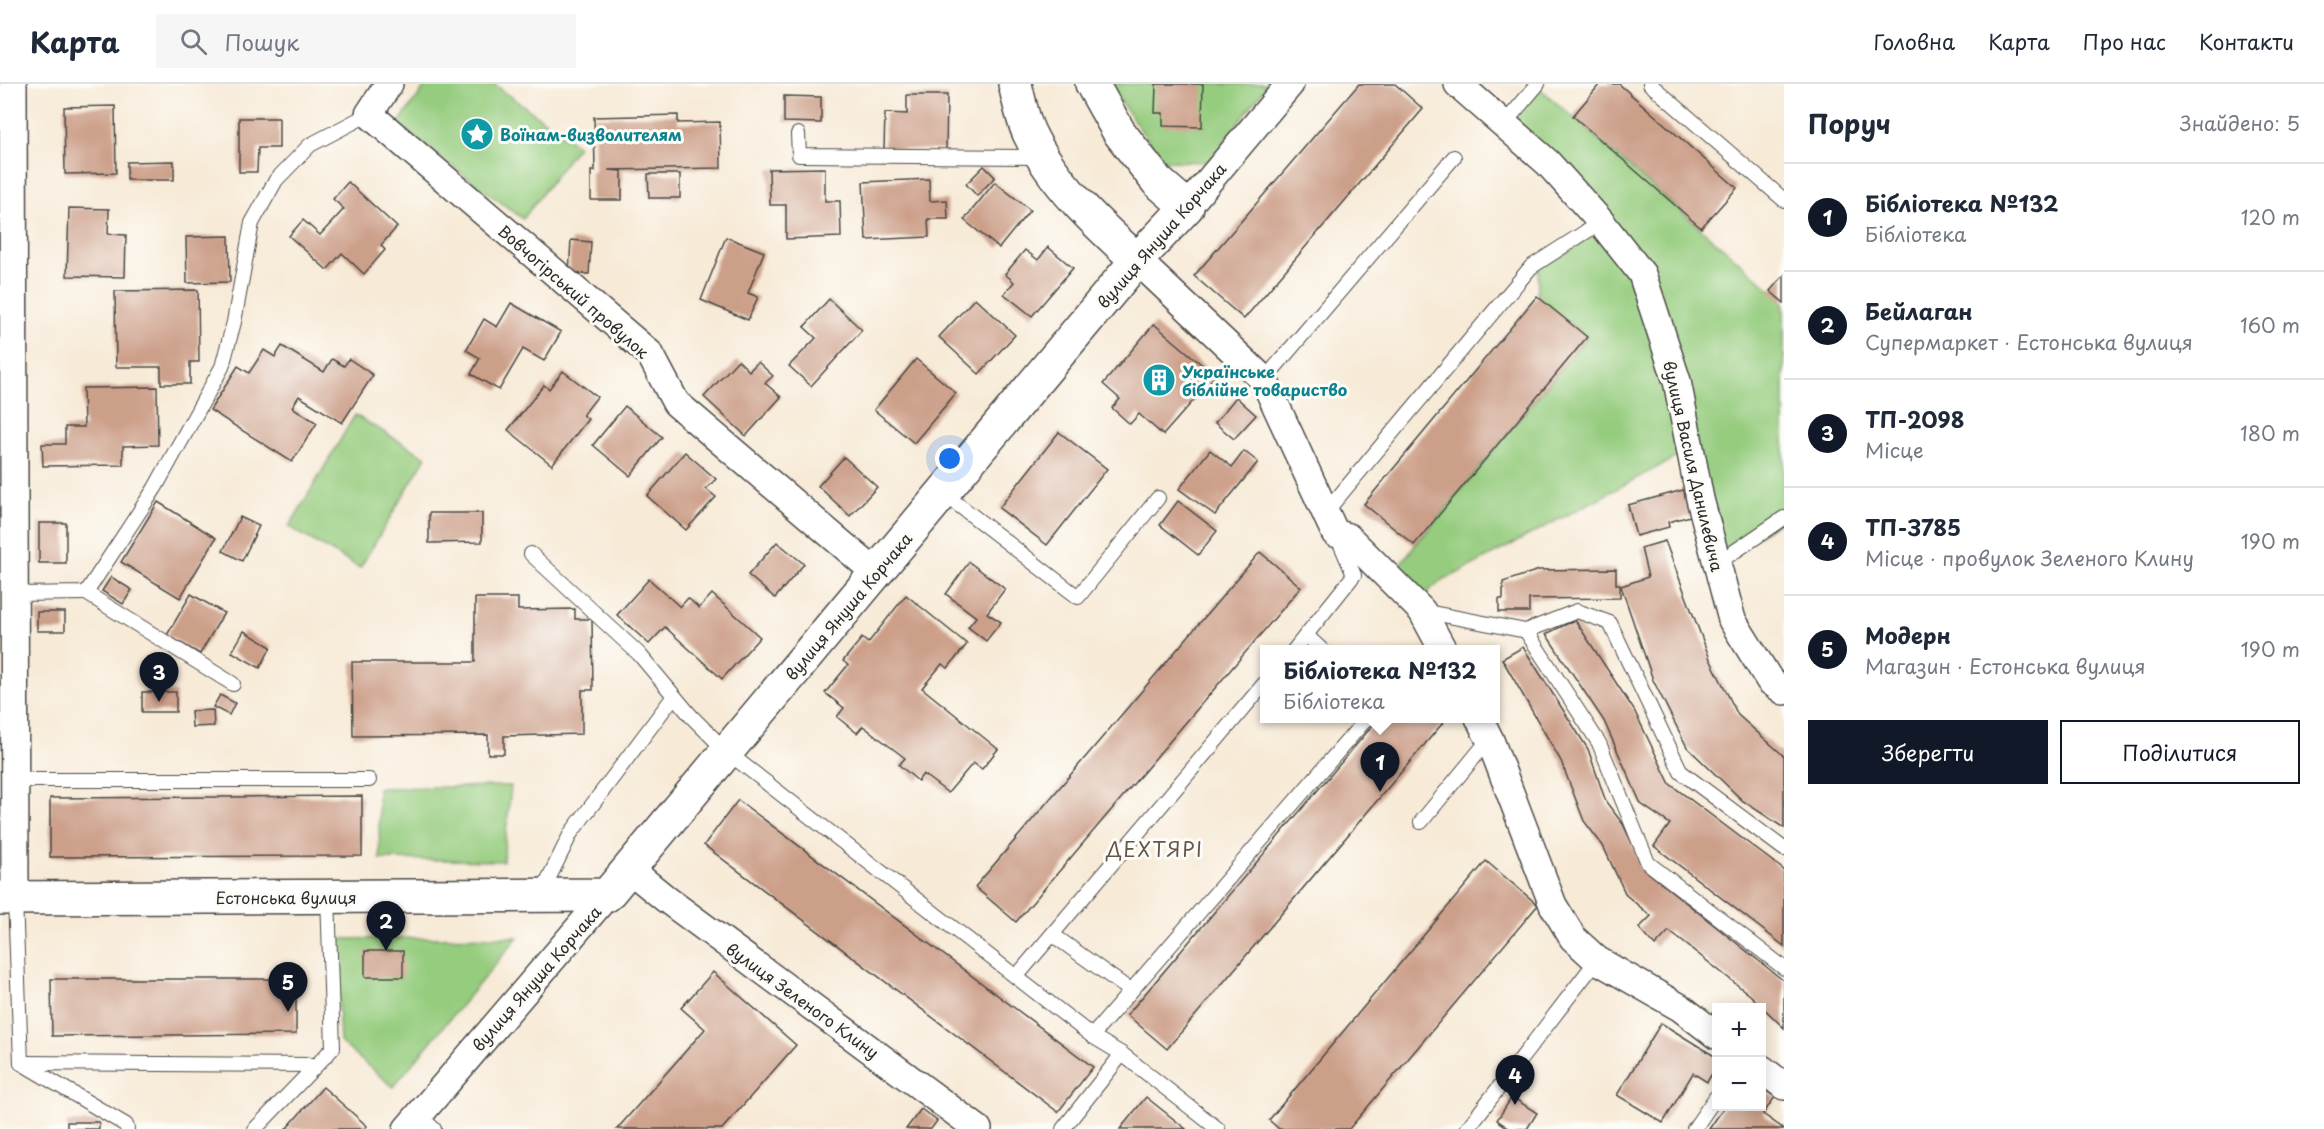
<!DOCTYPE html>
<html lang="uk">
<head>
<meta charset="utf-8">
<style>
  body { margin:0; font-family:"Playpen Sans",sans-serif; background:#f6f6f7; color:#1f2937 }
  .controls { position:absolute; right:18px; bottom:18px; display:grid; overflow:hidden; border-radius:0px; box-shadow:0 3px 15px #0003 }
  .controls button { width:54px; height:54px; display:grid; place-items:center; padding:0; border:0; border-bottom:2px solid #e0e1e3; background:#fff; color:#1f2937; font:30px sans-serif }
  .you { position:absolute; left:950px; top:375px; width:21px; height:21px; margin:-15px; border:4px solid #fff; border-radius:50%; background:#1a73e8; box-shadow:0 0 0 9px #1a73e833 }
  .badge { display:grid; place-items:center; width:39px; height:39px; border-radius:50%; background:#111827; color:#fff; font-size:20px; font-weight:700 }
  .pin { position:absolute; translate:-50% -50px; filter:drop-shadow(0 2px 3px #0008) }
  .pin::after { content:''; position:absolute; top:32px; width:21px; height:18px; background:inherit; clip-path:polygon(0 0,100% 0,50% 100%) }
  .popup { position:absolute; left:1260px; top:561px; width:240px; height:78px; box-sizing:border-box; display:grid; place-content:center; border-radius:0px; background:#fff; filter:drop-shadow(0 2px 4px #0005); font-size:20px; white-space:nowrap; color:#747a83 }
  .popup b { font-size:22px; color:#1f2937 }
  .popup::after { content:''; position:absolute; left:50%; top:100%; margin-left:-12px; border:12px solid transparent; border-top-color:#fff }
  .list { margin:0; padding:0; list-style:none }
  h2 { display:flex; justify-content:space-between; align-items:center; height:78px; margin:0; padding:0 24px; font-size:26px }
  h2 small { font-size:20px; font-weight:400; color:#747a83 }
  .list li { display:grid; grid-template-columns:39px 1fr auto; gap:18px; align-items:center; box-sizing:border-box; height:108px; padding:0 24px; border-top:2px solid #e0e1e3 }
  .list b { display:block; font-size:22px; white-space:nowrap }
  .list p { margin:0; font-size:20px; white-space:nowrap; color:#747a83 }
  .list em { font-size:20px; font-style:normal; color:#747a83 }
  .actions { display:flex; gap:12px; padding:18px 24px }
  .actions a { flex:1; padding:14px 0; border:2px solid #111827; border-radius:0px; text-align:center; font-size:21px; color:#111827 }
  .actions .main { background:#111827; color:#fff }
  .icon { flex:none; width:33px; height:33px; fill:none; stroke:currentColor; stroke-width:2; stroke-linecap:round; stroke-linejoin:round }
  .map { position:relative; flex:none; width:1784px; height:1045px; overflow:hidden }
  header { display:flex; align-items:center; gap:36px; box-sizing:border-box; height:84px; padding:0 30px; background:#fff; border-bottom:2px solid #e0e1e3 }
  header strong { font-size:28px }
  nav { display:flex; gap:33px; margin-inline-start:auto; font-size:21px }
  .search { width:420px; height:54px; background:#f6f6f7; display:flex; align-items:center; gap:15px; box-sizing:border-box; padding:0 21px; border-radius:0px; color:#747a83; font-size:22px }
  main { display:flex }
  aside { flex:1; background:#fff }
  .map>svg:first-child { display:block }
</style>
</head>
<body>
<header>
<strong>Карта</strong>
<div class="search"><svg class="icon" aria-label="search" viewBox="0 0 24 24"><circle cx="10" cy="10" r="6"/><path d="M15 15l6 6"/></svg>Пошук</div>
<nav><a>Головна</a><a>Карта</a><a>Про нас</a><a>Контакти</a></nav>
</header>
<main>
<div class="map">
<svg width="1784" height="1045" viewBox="0 0 1784 1045">
  <rect width="100%" height="100%" fill="#fdfcf7"/>
  <filter id="ink" filterUnits="userSpaceOnUse"><feTurbulence type="fractalNoise" baseFrequency=".0167" numOctaves="2"/><feDisplacementMap in="SourceGraphic" scale="12" xChannelSelector="R" yChannelSelector="G"/><feConvolveMatrix kernelMatrix="1 2 1 2 8 2 1 2 1" color-interpolation-filters="sRGB"/></filter>
  <filter id="wash" filterUnits="userSpaceOnUse"><feTurbulence type="fractalNoise" baseFrequency=".008" numOctaves="4" result="noise"/><feDisplacementMap in="SourceGraphic" scale="24" xChannelSelector="R" yChannelSelector="G"/><feGaussianBlur stdDeviation="1.35" result="paint"/><feColorMatrix in="noise" values="0 0 0 0 0 0 0 0 0 0 0 0 0 0 0 0 0 1.4 0 .05"/><feComposite in="paint" operator="in"/></filter>
  <g filter="url(#wash)">
    <rect width="100%" height="100%" fill="#f7ead7"/>
    <g fill="#95cc7e" stroke="#607c54" stroke-width="1.5">
      <polygon points="427,0 494,0 578,62 523,135 397,41"/>
      <polygon points="1108,0 1268,0 1209,78 1163,77"/>
      <polygon points="1537,2 1784,217 1784,434 1722,477 1690,366 1437,500 1415,519 1390,492 1587,253 1537,212 1539,178 1601,138 1504,40"/>
      <polygon points="355,331 426,373 360,484 289,443"/>
      <polygon points="511,702 503,777 380,775 378,704"/>
      <polygon points="518,853 393,1003 340,958 335,855"/>
    </g>
    <g id="blocks">
      <g fill="#cc9f89">
        <polygon points="1156,0 1203,0 1202,43 1163,42 1163,29 1155,29"/>
        <polygon points="1359,0 1395,0 1423,25 1244,235 1194,192"/>
        <polygon points="1600,0 1619,0 1737,104 1701,144 1573,32"/>
        <polygon points="907,11 947,11 946,66 884,65 885,29 907,30"/>
        <polygon points="784,12 821,13 821,39 784,38"/>
        <polygon points="115,22 116,89 65,90 64,23"/>
        <polygon points="678,31 678,39 720,38 721,84 608,86 622,87 622,116 591,116 591,87 595,87 594,33"/>
        <polygon points="239,34 279,34 279,64 258,64 257,88 239,88"/>
        <polygon points="174,77 174,96 127,96 127,78"/>
        <polygon points="984,82 995,93 977,112 966,100"/>
        <polygon points="825,84 825,117 840,117 841,153 786,155 786,121 770,121 769,85"/>
        <polygon points="648,90 680,90 680,114 649,114"/>
        <polygon points="929,95 930,117 947,116 948,135 928,135 929,153 866,156 863,98"/>
        <polygon points="348,98 397,143 381,161 385,166 364,190 342,169 327,186 289,152 303,136 320,151 344,125 333,115"/>
        <polygon points="995,98 1030,126 999,164 964,136"/>
        <polygon points="69,124 109,125 108,150 126,151 125,193 67,192"/>
        <polygon points="229,152 230,198 187,199 186,153"/>
        <polygon points="726,153 764,168 748,209 758,213 748,236 701,216"/>
        <polygon points="571,156 591,158 589,190 569,189"/>
        <polygon points="1048,163 1073,184 1032,232 1004,210 1014,198 1005,190 1025,166 1038,176"/>
        <polygon points="1784,191 1784,219 1770,207"/>
        <polygon points="198,206 199,278 190,278 190,300 161,300 161,283 116,283 115,207"/>
        <polygon points="1537,212 1587,253 1414,461 1364,420"/>
        <polygon points="975,214 1015,251 979,290 939,253"/>
        <polygon points="829,215 862,246 811,302 789,282 816,254 804,243"/>
        <polygon points="511,219 561,248 544,277 523,265 499,306 471,290 480,274 466,266 484,235 497,243"/>
        <polygon points="1154,240 1215,292 1163,351 1139,330 1130,340 1112,324 1120,315 1103,300"/>
        <polygon points="282,262 324,288 332,275 344,282 349,275 373,291 342,339 299,312 292,323 317,339 292,378 210,326 238,282 249,289 264,266 275,273"/>
        <polygon points="916,275 956,309 914,359 874,326"/>
        <polygon points="738,276 749,287 758,278 773,292 765,299 781,313 746,352 704,313"/>
        <polygon points="563,287 597,313 583,331 588,335 552,381 508,346 544,301 549,305"/>
        <polygon points="157,303 158,361 123,362 123,381 43,382 42,360 65,360 65,343 84,343 83,304"/>
        <polygon points="1236,313 1256,331 1234,355 1215,339"/>
        <polygon points="625,322 662,353 630,392 593,361"/>
        <polygon points="1059,348 1107,385 1047,461 999,424"/>
        <polygon points="1210,366 1232,383 1244,367 1258,378 1215,431 1179,405"/>
        <polygon points="685,368 716,395 706,405 716,413 686,446 647,412"/>
        <polygon points="844,373 877,403 850,432 818,402"/>
        <polygon points="1687,405 1694,431 1668,438 1669,443 1636,452 1628,421"/>
        <polygon points="1178,417 1217,447 1198,471 1160,441"/>
        <polygon points="158,418 216,454 180,514 121,478"/>
        <polygon points="429,429 482,429 482,458 429,459"/>
        <polygon points="240,433 259,442 242,477 223,467"/>
        <rect x="39" y="439" width="27" height="40"/>
        <polygon points="1665,457 1710,575 1738,631 1784,672 1784,744 1743,717 1687,663 1653,596 1621,502 1648,493 1641,464"/>
        <polygon points="777,458 804,480 775,514 748,491"/>
        <polygon points="1260,468 1301,503 1016,838 975,803"/>
        <polygon points="969,478 1005,505 987,529 1001,538 986,557 968,543 976,533 946,510"/>
        <polygon points="1616,485 1616,500 1620,500 1620,514 1529,515 1529,528 1499,528 1499,515 1503,515 1503,498 1539,486"/>
        <polygon points="111,493 132,506 123,520 102,507"/>
        <polygon points="649,495 680,523 688,514 699,524 712,510 760,553 722,595 665,543 649,560 617,531"/>
        <polygon points="191,510 224,529 200,570 167,551"/>
        <polygon points="906,511 967,560 948,584 942,580 922,604 998,665 982,685 973,679 948,709 923,690 918,697 899,681 905,674 863,642 857,649 837,633 844,624 825,609 848,581 843,577 862,554 868,559"/>
        <polygon points="475,514 518,514 518,526 575,525 575,535 592,535 593,606 582,606 582,650 504,652 504,670 488,670 488,651 353,652 352,578 475,578"/>
        <rect x="37" y="528" width="28" height="19"/>
        <polygon points="1575,536 1634,626 1670,700 1784,786 1784,862 1654,762 1670,740 1641,720 1604,637 1546,550"/>
        <polygon points="244,547 271,563 260,584 232,568"/>
        <polygon points="1523,563 1588,665 1606,718 1623,740 1644,785 1784,897 1784,944 1750,911 1669,847 1655,862 1639,844 1651,832 1626,811 1603,762 1584,737 1561,677 1502,575"/>
        <rect x="142" y="608" width="34" height="20"/>
        <polygon points="220,611 235,619 229,631 213,623"/>
        <polygon points="213,626 214,642 192,643 191,627"/>
        <polygon points="1379,634 1447,634 1167,965 1127,931"/>
        <polygon points="362,712 362,772 50,773 50,714"/>
        <polygon points="738,716 1093,983 1058,1028 704,761"/>
        <polygon points="1486,777 1538,821 1349,1045 1279,1045 1269,1036"/>
        <rect x="365" y="867" width="38" height="26"/>
        <polygon points="713,888 796,961 722,1045 617,1045 705,945 681,924"/>
        <polygon points="51,895 296,895 296,950 52,952"/>
        <polygon points="1661,939 1716,973 1716,983 1707,998 1693,989 1663,1039 1617,1011"/>
        <polygon points="323,1003 367,1042 364,1045 286,1045"/>
        <polygon points="1762,1004 1775,1013 1763,1030 1784,1045 1709,1045 1725,1022 1762,1022"/>
        <polygon points="1146,1013 1186,1045 1120,1045"/>
        <polygon points="1512,1013 1537,1029 1527,1045 1510,1045 1497,1036"/>
        <polygon points="921,1025 937,1037 931,1045 906,1045"/>
        <rect x="67" y="1038" width="32" height="7"/>
      </g>
    </g>
  </g>
  <g filter="url(#ink)">
    <use href="#blocks" fill-opacity="0" stroke="#4a4845" stroke-width="1.5"/>
    <g fill="none" stroke-linecap="round" stroke-linejoin="round">
      <g stroke="#4a4845" stroke-width="16">
        <g id="service">
          <polyline points="1650,0 1784,116"/>
          <polyline points="1504,40 1538,0"/>
          <polyline points="798,50 799,71 1040,73"/>
          <polyline points="1264,296 1454,73"/>
          <polyline points="943,409 1078,513 1158,414"/>
          <polyline points="1325,429 1531,183 1601,138"/>
          <polyline points="531,470 639,570 691,632 727,668 1092,952 1122,970"/>
          <polyline points="1716,480 1784,434"/>
          <polyline points="86,509 233,600"/>
          <polyline points="15,510 86,509 155,404 222,283 234,238 252,139 276,96 310,61 369,30"/>
          <polyline points="1422,527 1526,547 1599,659 1648,779 1784,884"/>
          <polyline points="1526,547 1577,527 1610,539 1681,688 1784,765"/>
          <polyline points="1306,551 1322,566"/>
          <polyline points="1294,566 1354,491 1337,452"/>
          <polyline points="16,696 369,696"/>
          <polyline points="1421,738 1481,665 1490,656"/>
          <polyline points="541,810 571,749 674,612"/>
          <polyline points="15,814 21,979"/>
          <polyline points="1053,851 1131,907"/>
          <polyline points="1016,893 1264,600"/>
          <polyline points="1092,952 1367,634"/>
          <polyline points="21,979 316,981"/>
          <polyline points="23,980 126,1041 127,1045"/>
          <polyline points="419,1031 434,1045"/>
          <polyline points="255,1045 333,964 328,812"/>
          <polyline points="1063,1045 1122,970 1218,1045"/>
          <polyline points="1467,1045 1597,876"/>
          <polyline points="1694,1045 1716,1013"/>
        </g>
      </g>
      <g stroke="#4a4845" stroke-width="30">
        <g id="minor">
          <polyline points="13,0 15,814"/>
          <polyline points="389,0 369,30 650,270 676,319 876,489"/>
          <polyline points="1458,0 1548,79 1601,138 1642,190 1677,297 1700,415 1732,536 1770,597 1784,607"/>
          <polyline points="1187,123 1290,0"/>
          <polyline points="1137,176 1264,296 1335,449 1348,453 1422,527 1443,566"/>
          <polyline points="1479,634 1490,656 1553,821 1573,854 1597,876 1681,924 1716,951"/>
          <polyline points="629,785 666,815 978,1045"/>
          <polyline points="1762,985 1784,1002"/>
          <polyline points="407,1045 607,811"/>
        </g>
      </g>
      <g stroke="#4a4845" stroke-width="36">
        <g id="tertiary">
          <path d="M 1015,0 C 1019,16 1022,34 1029,49 C 1053,99 1097,140 1137,176"/>
          <polyline points="0,814 607,811 1137,176 1187,123 1157,97 1119,48 1092,0"/>
        </g>
      </g>
      <use href="#service" stroke="#fff" stroke-width="14"/>
      <use href="#minor" stroke="#fff" stroke-width="27"/>
      <use href="#tertiary" stroke="#fff" stroke-width="33"/>
    </g>
  </g>
  <defs>
    <g id="sight-disc" transform="scale(1.725)"><circle r="9.5" fill="#0f9aa8" stroke="#fdfcf7"/><path d="M0-6L1.8-2.2L6-1.7L2.9 1.2L3.7 5.4L0 3.3L-3.7 5.4L-2.9 1.2L-6-1.7L-1.8-2.2Z" fill="#fff"/></g>
    <g id="building-disc" transform="scale(1.725)"><circle r="9.5" fill="#0f9aa8" stroke="#fdfcf7"/><path d="M-4-6H4V6H1V3H-1V6H-4ZM-2.5-4.3h1.7v1.8h-1.7ZM.8-4.3h1.7v1.8H.8ZM-2.5-1h1.7V.8h-1.7ZM.8-1h1.7V.8H.8Z" fill="#fff"/></g>
  </defs>
  <g fill-rule="evenodd">
    <use href="#sight-disc" x="477" y="50"/>
    <use href="#building-disc" x="1159" y="296"/>
  </g>
  <g text-anchor="middle" dominant-baseline="central" stroke-width="6" stroke-linejoin="round" paint-order="stroke">
    <g font-size="16" font-weight="bold" fill="#0d838f" stroke="#fdfcf7" text-anchor="start">
      <text x="500" y="50">Воїнам-визволителям</text>
      <text x="1182" y="287">Українське<tspan x="1182" dy="18">біблійне товариство</tspan></text>
    </g>
    <g font-size="16" fill="#2b2b2b" stroke="#fdfcf7">
      <text transform="translate(1161 151) rotate(-49)">вулиця Януша Корчака</text>
      <text transform="translate(574 207) rotate(41)">Вовчогірський провулок</text>
      <text transform="translate(1694 382) rotate(77)">вулиця Василя Данилевича</text>
      <text transform="translate(848 522) rotate(-50)">вулиця Януша Корчака</text>
      <text x="286" y="813">Естонська вулиця</text>
      <text transform="translate(536 894) rotate(-49)">вулиця Януша Корчака</text>
      <text transform="translate(803 916) rotate(36)">вулиця Зеленого Клину</text>
    </g>
    <g font-size="20" letter-spacing="1.5" fill="#63544c" stroke="#fdfcf7">
      <text x="1155" y="765">ДЕХТЯРІ</text>
    </g>
  </g>
</svg>
<div class="controls">
<button>+</button>
<button>−</button>
</div>
<div class="you"></div>
<div class="pin badge" style="left:1380px;top:708px">1</div>
<div class="popup"><b>Бібліотека №132</b>Бібліотека</div>
<div class="pin badge" style="left:386px;top:867px">2</div>
<div class="pin badge" style="left:159px;top:618px">3</div>
<div class="pin badge" style="left:1515px;top:1021px">4</div>
<div class="pin badge" style="left:288px;top:928px">5</div>
</div>
<aside>
<h2>Поруч<small>Знайдено: 5</small></h2>
<ul class="list">
<li><span class="badge">1</span><div><b>Бібліотека №132</b><p>Бібліотека</p></div><em>120 m</em></li>
<li><span class="badge">2</span><div><b>Бейлаган</b><p>Супермаркет · Естонська вулиця</p></div><em>160 m</em></li>
<li><span class="badge">3</span><div><b>ТП-2098</b><p>Місце</p></div><em>180 m</em></li>
<li><span class="badge">4</span><div><b>ТП-3785</b><p>Місце · провулок Зеленого Клину</p></div><em>190 m</em></li>
<li><span class="badge">5</span><div><b>Модерн</b><p>Магазин · Естонська вулиця</p></div><em>190 m</em></li>
</ul>
<div class="actions"><a class="main">Зберегти</a><a>Поділитися</a></div>
</aside>
</main>
</body>
</html>
